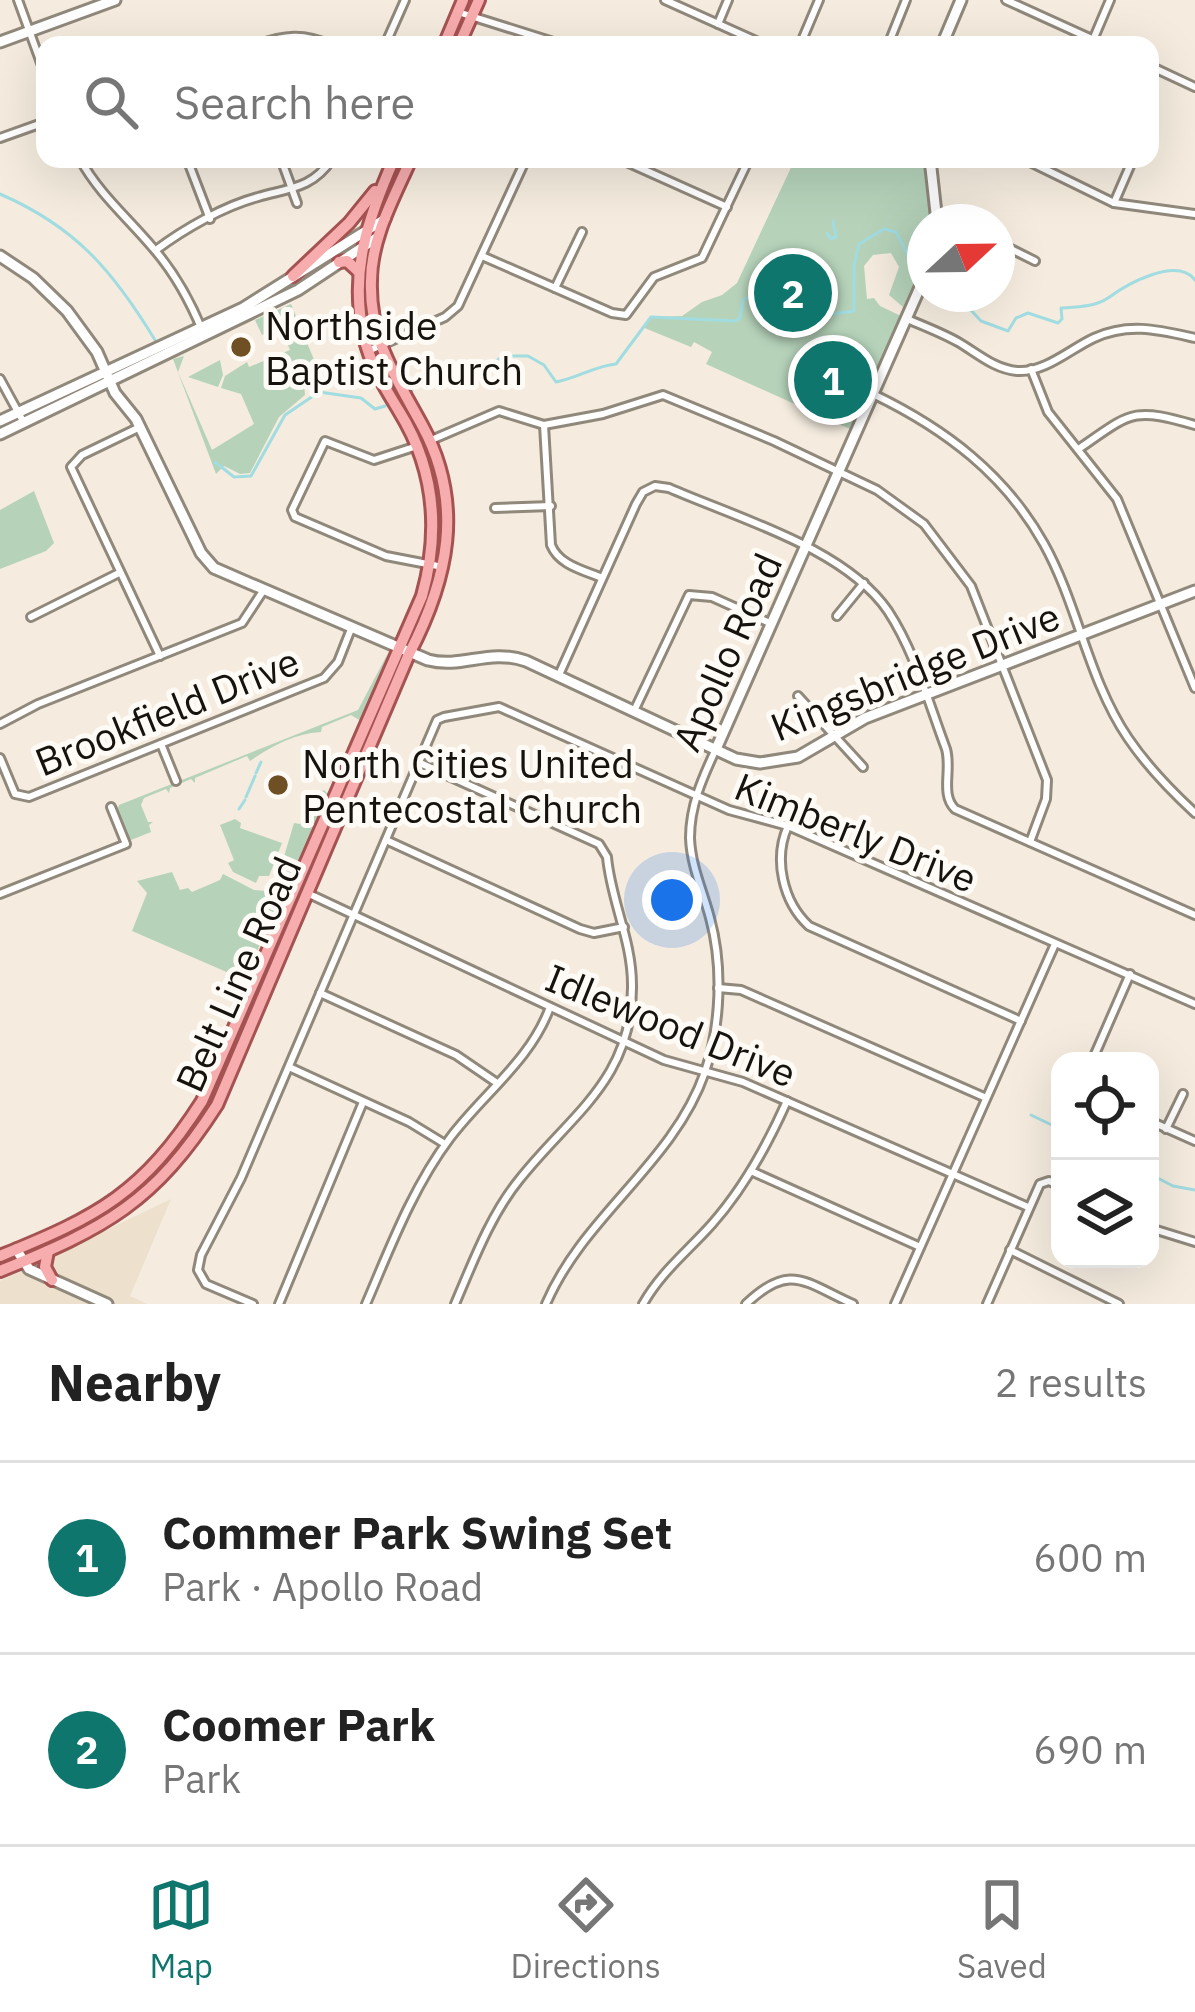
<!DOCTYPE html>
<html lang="en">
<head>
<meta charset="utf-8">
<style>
  body { margin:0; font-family:"IBM Plex Sans",sans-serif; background:#f6f6f6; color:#222 }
  .controls { position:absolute; right:36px; bottom:36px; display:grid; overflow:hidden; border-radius:24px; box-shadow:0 12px 48px #0002 }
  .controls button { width:108px; height:108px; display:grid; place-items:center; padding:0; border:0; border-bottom:3px solid #e0e0e0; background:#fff; color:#222; font:60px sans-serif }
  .compass { position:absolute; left:907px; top:204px; width:108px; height:108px; border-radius:50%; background:#fff; box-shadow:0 12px 48px #0002; rotate:68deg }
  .you { position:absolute; left:672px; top:900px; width:42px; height:42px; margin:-30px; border:9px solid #fff; border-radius:50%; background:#1a73e8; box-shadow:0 0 0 18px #1a73e833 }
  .badge { display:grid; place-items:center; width:78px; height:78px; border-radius:50%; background:#0f766e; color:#fff; font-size:39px; font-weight:700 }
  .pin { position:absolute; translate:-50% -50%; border:6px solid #fff; box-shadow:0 3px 12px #0006 }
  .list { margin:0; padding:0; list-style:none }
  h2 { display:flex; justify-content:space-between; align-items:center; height:156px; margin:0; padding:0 48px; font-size:51px }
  h2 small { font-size:39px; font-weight:400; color:#767676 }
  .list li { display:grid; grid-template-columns:78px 1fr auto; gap:36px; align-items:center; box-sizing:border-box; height:192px; padding:0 48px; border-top:3px solid #e0e0e0 }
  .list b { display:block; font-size:45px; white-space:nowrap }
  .list p { margin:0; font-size:39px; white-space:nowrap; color:#767676 }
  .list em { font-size:39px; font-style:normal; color:#767676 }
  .icon { flex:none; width:66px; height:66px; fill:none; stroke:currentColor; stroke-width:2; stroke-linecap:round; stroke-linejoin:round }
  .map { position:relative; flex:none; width:1195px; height:1304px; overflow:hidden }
  .search { position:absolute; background:#fff; box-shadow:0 12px 48px #0002; left:36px; right:36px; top:36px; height:132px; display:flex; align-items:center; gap:30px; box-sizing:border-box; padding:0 42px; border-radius:24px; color:#767676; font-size:45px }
  .sheet { height:540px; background:#fff }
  nav { display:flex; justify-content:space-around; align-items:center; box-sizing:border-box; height:168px; border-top:3px solid #e0e0e0; background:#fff; font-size:33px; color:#767676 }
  nav a { display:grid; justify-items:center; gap:6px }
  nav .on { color:#0f766e }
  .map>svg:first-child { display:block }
</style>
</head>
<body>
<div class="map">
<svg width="1195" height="1304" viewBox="0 0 1195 1304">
  <rect width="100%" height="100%" fill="#f5ecdf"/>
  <polygon fill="#ede0cc" points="171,1199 130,1296 147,1304 0,1304 0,1281"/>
  <g fill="#b6d3ba">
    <polygon points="795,159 925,159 931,222 925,222 925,262 903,307 889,295 899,267 891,253 873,255 864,266 867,299 874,298 880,306 901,316 850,429 706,364 712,352 694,342 691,347 642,327 652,317 682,316 702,302 722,295 737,283"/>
    <polygon points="291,304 317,367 304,384 305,395 279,417 250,473 240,474 224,466 216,474 173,359 184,356 178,372 212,450 254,424 241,394 221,388 225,376 247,362 249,367 290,350 280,326 262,335 255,320"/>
    <polygon points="220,360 223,375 218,387 188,377"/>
    <polygon points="34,491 54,543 46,551 0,569 0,510"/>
    <path d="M 389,651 L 361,721 L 351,715 L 322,727 L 321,732 C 293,734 272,746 250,761 L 247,756 L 195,778 L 195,783 L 191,779 L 170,788 L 169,793 L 166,789 L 144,798 L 141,805 L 148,822 L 153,822 L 149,825 L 151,832 L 131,840 L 126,837 L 116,812 L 119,805 L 358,710 Z"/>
    <polygon points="324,790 329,795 294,878 283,878 280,870 294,823 300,824 309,808 305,804 316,795 320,798 318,794"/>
    <polygon points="235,819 241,823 240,828 282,843 269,876 259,876 256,883 233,872 228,863 234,860 220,825"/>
    <polygon points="172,872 180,890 188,888 192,892 220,880 223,874 254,890 267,891 262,914 271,889 283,890 245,980 132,931 147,893 137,881"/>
  </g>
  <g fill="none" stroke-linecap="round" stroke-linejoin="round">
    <g stroke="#a1dce1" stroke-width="3">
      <path d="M 0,194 C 76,227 113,271 155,340"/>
      <polyline points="827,233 831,239 836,237 833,221"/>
      <path d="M 956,294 L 981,321 L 1008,331 L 1016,318 L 1028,313 L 1058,323 L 1062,319 L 1061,308 C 1076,307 1095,307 1108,298 C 1127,284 1177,256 1195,280"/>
      <path d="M 411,393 L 414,384 L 428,377 L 456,383 L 474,377 L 503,356 L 528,356 L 544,365 L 556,382 C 577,378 595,366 616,364 L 651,317 L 735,321 L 740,318 L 743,300 L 754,295 L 780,310 L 809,317 L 854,311 L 854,266 L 859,244 L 884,229 L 896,232 L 917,272"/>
      <polyline points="215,462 234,477 251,476 285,415 319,392 361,398 375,409 385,406"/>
      <polyline points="256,773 261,762"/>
      <polyline points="317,794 319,796"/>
      <polyline points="246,797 255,776"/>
      <polyline points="239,809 245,800"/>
      <polyline points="247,935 269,890"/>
      <polyline points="1031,1115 1060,1129"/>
      <polyline points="1150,1174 1173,1186 1195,1190"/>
    </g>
    <g stroke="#90887b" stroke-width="12">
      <g id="street">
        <polyline points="18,0 45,74"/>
        <polyline points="665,0 765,45"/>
        <polyline points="1006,0 1105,45"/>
        <polyline points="458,12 563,45"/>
        <polyline points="718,24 728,0"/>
        <polyline points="1093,40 1110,0"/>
        <path d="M 257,45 C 284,35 304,33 330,45"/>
        <polyline points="385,45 405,0"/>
        <polyline points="800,45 819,0"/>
        <polyline points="888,45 906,0"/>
        <polyline points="1150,66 1195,87"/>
        <polyline points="0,138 45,122"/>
        <path d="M 80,159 C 99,194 128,218 153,248 C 174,272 190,301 202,330"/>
        <polyline points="187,159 210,219"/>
        <polyline points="281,159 297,203"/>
        <polyline points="620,159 727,207"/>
        <polyline points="1024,159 1114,203 1195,214"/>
        <polyline points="1114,203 1133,159"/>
        <polyline points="997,242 1035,261"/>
        <path d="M 156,250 C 184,229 224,206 258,197 C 289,188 312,189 332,159"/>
        <polyline points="482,256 612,313 626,315 654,277 702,258 749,159"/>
        <polyline points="555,288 582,232"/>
        <path d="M 907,319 C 924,326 942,333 958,342 C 977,353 994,369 1017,371 C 1045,373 1070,349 1094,338 C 1129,322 1159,330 1195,338"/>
        <polyline points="368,351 445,317 458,306 526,159"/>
        <polyline points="1031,369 1048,412 1117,499 1195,688"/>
        <polyline points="0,379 24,423"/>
        <path d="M 875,395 C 945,429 1005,474 1044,544 C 1078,605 1088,679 1128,738 C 1147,766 1170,790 1195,813"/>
        <path d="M 544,425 L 551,545 C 559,565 583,570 602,578"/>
        <polyline points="140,427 82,455 71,467 160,656"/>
        <polyline points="429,441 499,411 544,425 603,414 663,395 774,441 877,490 924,524 971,586 1047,780 1046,799 1030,842"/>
        <polyline points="417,446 374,460 325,441 292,510 295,517 386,556 443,567"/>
        <path d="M 1080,448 C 1132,412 1132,407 1195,425"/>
        <polyline points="495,508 551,506"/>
        <polyline points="837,616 864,583"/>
        <polyline points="31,617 119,573"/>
        <path d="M 558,677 L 636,504 L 643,492 L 655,486 L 669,488 C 737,518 845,548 888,611 C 915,652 929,704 946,749 C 952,770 940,794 955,809 L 1195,915"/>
        <polyline points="798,696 863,767"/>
        <polyline points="634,711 689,595 712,597 772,624"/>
        <polyline points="0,724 38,704 242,623 263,591"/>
        <polyline points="161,744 176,781"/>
        <polyline points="0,758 15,794 29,797 324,678 338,662 351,629"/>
        <path d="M 420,763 L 599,844 L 607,857 C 611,901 632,940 632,985 C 633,1080 571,1114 519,1180 C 490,1216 473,1262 455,1304"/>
        <path d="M 788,826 C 773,859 783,902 809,926 L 1021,1021"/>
        <polyline points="386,840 580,929 594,933 624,927"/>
        <polyline points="307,893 664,1060 743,1082 1028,1207"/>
        <polyline points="0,894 126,844 111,807"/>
        <polyline points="718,988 741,990 984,1097"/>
        <polyline points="320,993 456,1055 497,1083"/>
        <polyline points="1092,1061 1130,974"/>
        <polyline points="289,1067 409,1122 445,1144"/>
        <polyline points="1150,1121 1195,1141"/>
        <polyline points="1166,1129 1183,1094"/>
        <polyline points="751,1171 918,1246"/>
        <polyline points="1150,1228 1195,1242"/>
        <polyline points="1010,1250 1119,1304"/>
        <polyline points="253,1304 206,1284 198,1270 201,1255 241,1178 437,720 444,717 499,707 729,810 788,826 1195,1004"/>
        <polyline points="279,1304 363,1102"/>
        <path d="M 366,1304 C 390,1248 413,1187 450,1138 C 483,1094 531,1060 550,1007"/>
        <path d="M 546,1304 C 584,1215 673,1164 705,1072 C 721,1024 723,966 710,918 C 703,891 691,866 690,838 C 690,806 702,779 715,751"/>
        <path d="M 643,1304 C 661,1272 688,1251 712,1224 C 744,1188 767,1146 787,1101"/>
        <path d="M 746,1304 C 790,1262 804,1282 853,1304"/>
        <polyline points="895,1304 1055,944"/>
        <polyline points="987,1304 1040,1184 1049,1181 1060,1186"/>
      </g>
    </g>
    <g stroke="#90887b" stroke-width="15">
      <g id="secondary">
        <polyline points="0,42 115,0"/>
        <polyline points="942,45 961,0"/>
        <polyline points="930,159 937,222"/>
        <path d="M 0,256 L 33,278 L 67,311 L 97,352 L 115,393 L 136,419 L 201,553 L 214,568 L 428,660 C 463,669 488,648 526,661 L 736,759 L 760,763 L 798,757 L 865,718 L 1195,591"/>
        <polyline points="0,421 243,308 385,219"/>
        <polyline points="0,434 298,290 378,237"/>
        <polyline points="716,749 925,276"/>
        <polyline points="16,1249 29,1269 107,1304"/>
      </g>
    </g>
    <g stroke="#a55252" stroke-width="16">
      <g id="primary">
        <polyline points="444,45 463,0"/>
        <polyline points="459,45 479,0"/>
        <polyline points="339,262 347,261 358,271"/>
        <polyline points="293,276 349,223 375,191"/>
        <polyline points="48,1251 45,1267 52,1280"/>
        <path d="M 0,1256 C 99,1216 143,1193 202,1101 L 422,596 C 440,532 435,469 399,411 C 384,386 371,366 364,337 C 349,272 368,218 394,159"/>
        <path d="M 0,1271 C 106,1228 154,1203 217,1105 L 409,654 C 448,579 465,504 422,425 C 396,377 369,339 371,281 C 371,238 394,198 411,159"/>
      </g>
    </g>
    <use href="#street" stroke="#fff" stroke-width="6"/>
    <use href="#secondary" stroke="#fff" stroke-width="9"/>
    <use href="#primary" stroke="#f7acad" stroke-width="10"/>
  </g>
  <g fill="#6e5024" stroke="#fefaf5" stroke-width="4.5">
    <circle cx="241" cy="347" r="12"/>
    <circle cx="278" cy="785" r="12"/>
  </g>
  <g text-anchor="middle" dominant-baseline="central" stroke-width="10" stroke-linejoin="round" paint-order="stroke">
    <g font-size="39" fill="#16130e" stroke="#fefaf5" text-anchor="start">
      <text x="265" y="325">Northside<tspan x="265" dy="45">Baptist Church</tspan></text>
      <text x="302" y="763">North Cities United<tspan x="302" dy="45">Pentecostal Church</tspan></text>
    </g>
    <g font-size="39" fill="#16130e" stroke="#fefaf5">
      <text transform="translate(727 652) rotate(-66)">Apollo Road</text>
      <text transform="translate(915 671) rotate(-22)">Kingsbridge Drive</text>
      <text transform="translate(167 711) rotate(-22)">Brookfield Drive</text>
      <text transform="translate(856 832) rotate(22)">Kimberly Drive</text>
      <text transform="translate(238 974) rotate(-66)">Belt Line Road</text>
      <text transform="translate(671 1025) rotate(22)">Idlewood Drive</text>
    </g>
  </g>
</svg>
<div class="controls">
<button><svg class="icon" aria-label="locate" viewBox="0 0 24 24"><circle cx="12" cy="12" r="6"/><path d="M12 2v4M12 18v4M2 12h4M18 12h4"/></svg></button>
<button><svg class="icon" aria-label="layers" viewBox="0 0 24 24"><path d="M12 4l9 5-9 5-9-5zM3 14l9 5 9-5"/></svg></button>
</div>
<svg class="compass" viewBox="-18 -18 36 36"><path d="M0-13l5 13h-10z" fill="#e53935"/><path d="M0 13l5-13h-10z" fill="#767676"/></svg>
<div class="you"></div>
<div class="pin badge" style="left:833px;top:380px">1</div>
<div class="pin badge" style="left:793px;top:293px">2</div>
<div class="search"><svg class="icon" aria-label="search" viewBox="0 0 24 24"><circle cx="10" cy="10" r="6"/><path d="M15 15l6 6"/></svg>Search here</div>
</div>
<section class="sheet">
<h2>Nearby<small>2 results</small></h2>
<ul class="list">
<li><span class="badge">1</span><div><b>Commer Park Swing Set</b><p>Park · Apollo Road</p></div><em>600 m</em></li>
<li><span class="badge">2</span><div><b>Coomer Park</b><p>Park</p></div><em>690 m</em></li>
</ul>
</section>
<nav>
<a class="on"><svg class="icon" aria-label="map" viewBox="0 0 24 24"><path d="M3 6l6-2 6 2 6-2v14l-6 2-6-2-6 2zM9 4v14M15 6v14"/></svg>Map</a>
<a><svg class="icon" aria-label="directions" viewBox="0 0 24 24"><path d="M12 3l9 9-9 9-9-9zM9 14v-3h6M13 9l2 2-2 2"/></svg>Directions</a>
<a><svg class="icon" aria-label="saved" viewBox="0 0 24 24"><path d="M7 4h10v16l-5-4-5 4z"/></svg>Saved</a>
</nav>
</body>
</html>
